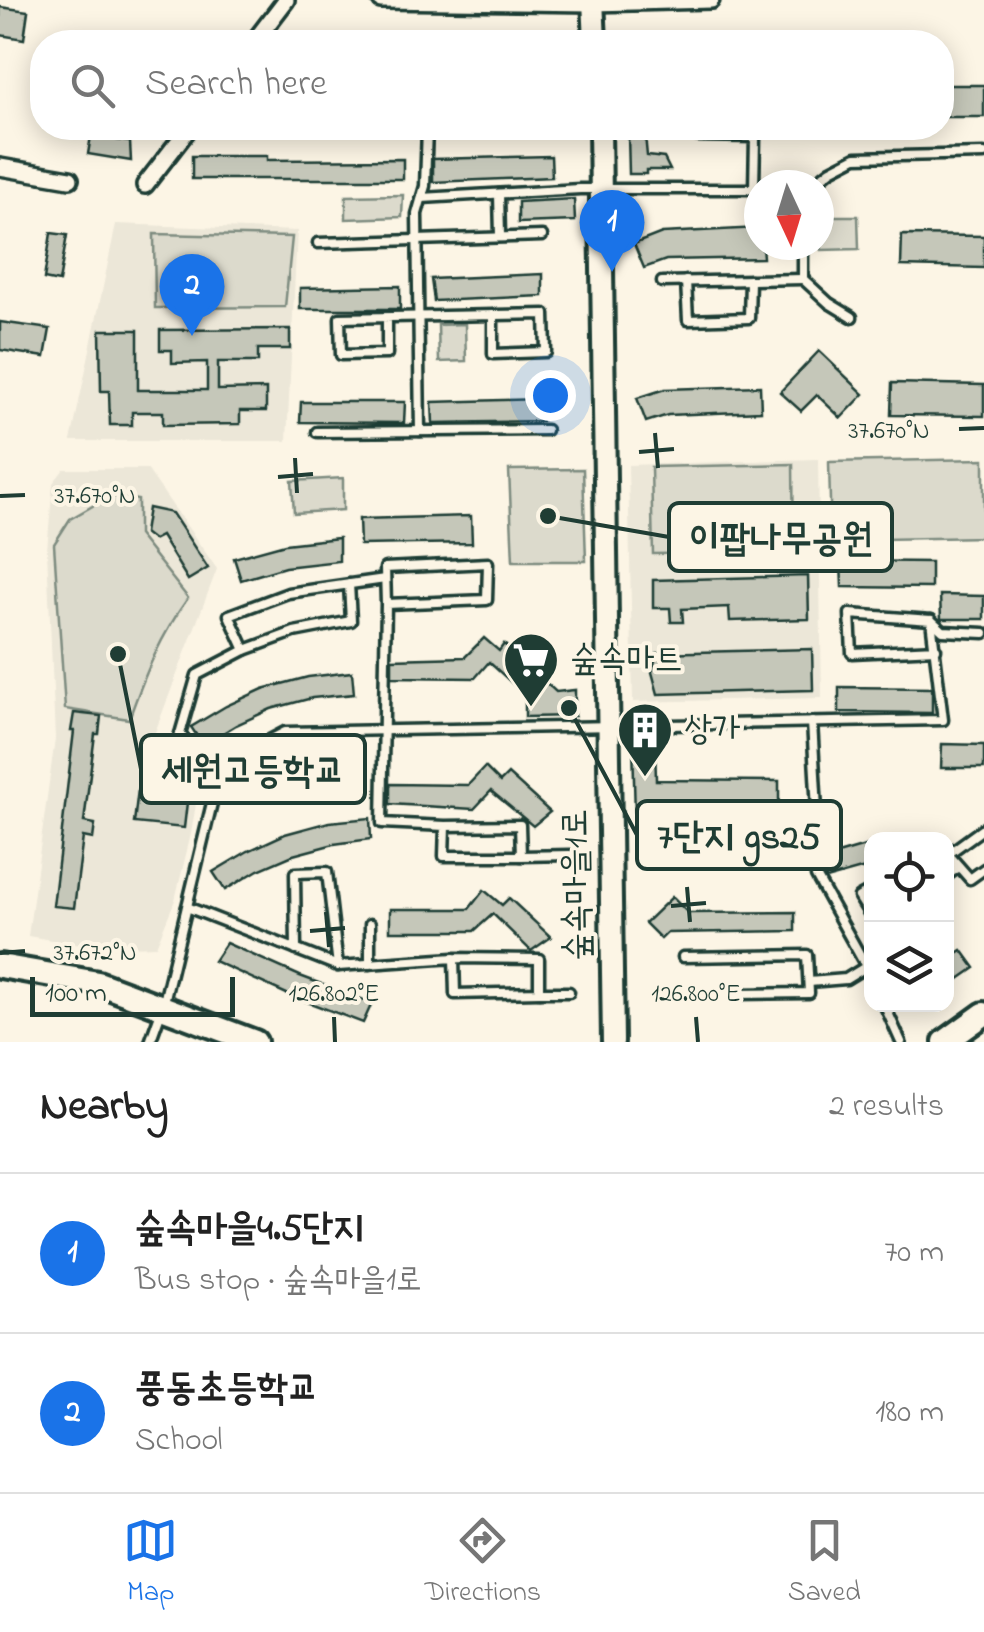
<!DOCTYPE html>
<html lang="en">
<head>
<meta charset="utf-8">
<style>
  body { margin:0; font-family:"Indie Flower","Poor Story",sans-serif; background:#f6f6f6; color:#222 }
  .controls { position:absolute; right:30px; bottom:30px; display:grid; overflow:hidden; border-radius:20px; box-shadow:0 5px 25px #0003 }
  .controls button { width:90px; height:90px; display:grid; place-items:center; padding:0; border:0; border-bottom:2px solid #e0e0e0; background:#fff; color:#222; font:50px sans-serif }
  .compass { position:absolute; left:744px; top:170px; width:90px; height:90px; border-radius:50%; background:#fff; box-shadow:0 5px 25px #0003; rotate:176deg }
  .scale { position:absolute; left:30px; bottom:25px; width:205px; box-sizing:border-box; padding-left:10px; border:5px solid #1f3d34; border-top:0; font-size:28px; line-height:35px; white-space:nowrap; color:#1f3d34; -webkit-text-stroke:8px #fcf5e5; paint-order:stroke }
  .you { position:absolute; left:550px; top:395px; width:35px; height:35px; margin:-25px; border:8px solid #fff; border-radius:50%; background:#1a73e8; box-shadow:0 0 0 15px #1a73e833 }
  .badge { display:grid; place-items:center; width:65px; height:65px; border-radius:50%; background:#1a73e8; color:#fff; font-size:32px; font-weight:700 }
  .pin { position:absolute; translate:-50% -82px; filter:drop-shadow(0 2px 5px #0008) }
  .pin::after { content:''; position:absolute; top:52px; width:35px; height:30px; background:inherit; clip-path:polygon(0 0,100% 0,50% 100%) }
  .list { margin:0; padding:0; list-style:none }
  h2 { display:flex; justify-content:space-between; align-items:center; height:130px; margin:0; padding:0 40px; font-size:42px }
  h2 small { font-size:32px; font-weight:400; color:#767676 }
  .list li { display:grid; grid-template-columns:65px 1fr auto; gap:30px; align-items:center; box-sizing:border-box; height:160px; padding:0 40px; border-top:2px solid #e0e0e0 }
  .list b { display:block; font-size:38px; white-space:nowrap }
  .list p { margin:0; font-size:32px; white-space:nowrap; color:#767676 }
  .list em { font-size:32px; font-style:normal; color:#767676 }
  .icon { flex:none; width:55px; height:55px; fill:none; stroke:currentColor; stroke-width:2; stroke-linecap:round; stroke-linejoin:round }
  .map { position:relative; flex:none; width:984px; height:1042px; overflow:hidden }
  .search { position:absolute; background:#fff; box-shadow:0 5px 25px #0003; left:30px; right:30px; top:30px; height:110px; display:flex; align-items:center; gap:25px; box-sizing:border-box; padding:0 35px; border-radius:40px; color:#767676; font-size:38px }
  .sheet { height:450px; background:#fff }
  nav { display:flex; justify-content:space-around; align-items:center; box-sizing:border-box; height:140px; border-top:2px solid #e0e0e0; background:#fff; font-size:28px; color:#767676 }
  nav a { display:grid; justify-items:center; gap:5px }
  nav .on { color:#1a73e8 }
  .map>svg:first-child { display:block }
</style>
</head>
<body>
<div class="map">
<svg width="984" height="1042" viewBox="0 0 984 1042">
  <rect width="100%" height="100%" fill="#fcf5e5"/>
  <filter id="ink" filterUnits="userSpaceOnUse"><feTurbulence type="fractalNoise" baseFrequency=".01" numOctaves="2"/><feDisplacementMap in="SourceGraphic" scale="20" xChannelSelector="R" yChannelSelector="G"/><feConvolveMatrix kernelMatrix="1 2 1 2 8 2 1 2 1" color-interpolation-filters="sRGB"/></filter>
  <g filter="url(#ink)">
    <g fill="#ece7d8">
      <polygon points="116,224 297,231 287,441 71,441"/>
      <polygon points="818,459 822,698 633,702 628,465"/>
      <polygon points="64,469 147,469 217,569 138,777 199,786 191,834 175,900 156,946 98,948 28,936 55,739 47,550 53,483"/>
    </g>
    <g fill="#dcdacc" stroke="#7e8c80" stroke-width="2.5">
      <polygon points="403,195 402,217 346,219 346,196"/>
      <polygon points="820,216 858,216 859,249 821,250"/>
      <polygon points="154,234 292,237 285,307 155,308"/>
      <polygon points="465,324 466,361 439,362 438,325"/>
      <polygon points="984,459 984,537 831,540 829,462"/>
      <polygon points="793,464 794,552 653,554 651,467"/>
      <polygon points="583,469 586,561 513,561 509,470"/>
      <polygon points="343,478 343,510 294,513 292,481"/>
      <path d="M 110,496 L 138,500 L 138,535 L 188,598 C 160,637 145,674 129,719 L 65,709 L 54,544 L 70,519 Z"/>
    </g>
    <g fill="#c5c7b9" stroke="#1f3d34" stroke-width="2.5">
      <polygon points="0,7 28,11 24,39 0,35"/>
      <rect x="942" y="85" width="42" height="32"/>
      <polygon points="628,134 645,135 647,156 664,158 670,170 646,170 646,174 629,174"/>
      <polygon points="91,136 130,142 131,161 88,154"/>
      <polygon points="192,156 267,156 267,160 403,159 403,179 192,179"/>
      <polygon points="551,156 552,177 433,182 433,159"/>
      <polygon points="574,199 575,221 518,223 518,202"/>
      <polygon points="759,228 759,245 762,245 763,258 666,260 644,268 634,244 662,233"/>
      <polygon points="51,233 67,235 59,282 44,279"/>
      <polygon points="902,235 984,236 984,268 901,266"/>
      <polygon points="543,274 543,296 434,301 431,279"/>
      <polygon points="400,286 400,309 300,309 300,288"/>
      <polygon points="0,322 50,329 45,357 0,350"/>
      <polygon points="290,329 290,349 258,349 258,362 218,362 218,390 266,389 266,411 240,411 240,424 163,425 163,412 132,412 132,425 110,425 109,391 101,391 100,330 138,330 138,390 207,390 207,362 172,363 172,350 160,350 160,330"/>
      <polygon points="819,351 864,394 841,418 817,395 801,411 780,392"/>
      <polygon points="892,383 984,385 984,416 891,415"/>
      <polygon points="760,386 761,411 668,415 646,422 637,398 665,389"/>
      <polygon points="541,399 542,421 433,423 432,402"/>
      <polygon points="301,402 405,402 404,423 300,422"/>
      <polygon points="148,508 172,513 208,568 188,580 161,536 153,540 144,533"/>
      <polygon points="471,516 472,543 360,545 359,519"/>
      <polygon points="339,538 339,561 285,567 241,580 234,558 285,544"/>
      <polygon points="841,561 931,562 931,588 842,587"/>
      <polygon points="808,576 809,619 730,621 729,607 682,609 683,622 671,622 670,608 653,608 653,580"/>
      <polygon points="940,595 984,596 984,619 941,619"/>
      <polygon points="484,638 499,651 504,644 556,692 575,690 575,716 525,717 525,695 489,662 475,678 392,677 392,659 465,657"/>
      <polygon points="812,649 813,690 658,694 652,672 657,653"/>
      <polygon points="352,672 354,694 312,698 271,709 236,725 203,745 191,727 226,706 263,689 308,677"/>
      <polygon points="839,687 932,688 932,713 839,712"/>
      <polygon points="74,713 101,716 99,734 95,734 84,822 95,824 93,839 83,837 74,908 53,906 74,731 71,731"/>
      <polygon points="633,744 655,744 656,780 779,781 779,806 657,806 657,814 635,815"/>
      <polygon points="942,744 984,745 984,768 941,768"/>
      <polygon points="485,767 500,782 508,774 550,812 533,826 491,791 474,809 390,804 390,784 468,785"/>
      <polygon points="138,789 188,794 184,828 134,823"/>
      <polygon points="370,818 371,839 334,844 293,855 258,870 225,890 213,872 248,851 285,834 329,822"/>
      <polygon points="872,844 872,866 826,879 824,858"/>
      <polygon points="484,890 502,905 509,898 551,937 531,951 493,914 474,931 390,931 390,909 469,909"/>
      <polygon points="672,897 688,913 795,912 795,931 667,933 661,939 645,923"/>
      <polygon points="226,943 300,976 372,1003 363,1023 289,995 214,961"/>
      <polygon points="962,950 975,968 946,988 946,961"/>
    </g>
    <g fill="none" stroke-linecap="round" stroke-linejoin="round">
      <g stroke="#1f3d34" stroke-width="15">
        <g id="service">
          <polyline points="697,136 755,137 754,189"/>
          <polyline points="812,185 831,170 856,157 984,154"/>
          <polyline points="499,194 500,236"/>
          <polyline points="422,198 580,189 759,189"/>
          <polyline points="318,243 542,236"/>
          <polyline points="803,245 803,279 829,303 852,317"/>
          <polyline points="686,281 688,320 749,318 750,280"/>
          <polyline points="662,282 803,279"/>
          <polyline points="387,318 387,354 341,355 340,318 545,314 546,352 493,354 493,315"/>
          <polyline points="420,431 417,214 425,186 427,128"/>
          <polyline points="317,432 546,430"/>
          <polyline points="349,584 351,621 294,632 245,650 229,615 288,593 385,579"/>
          <polyline points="386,604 385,568 488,563 487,600 386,604 382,823 445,826 520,825 521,856 444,856 445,826"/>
          <polyline points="931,620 943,631 984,633"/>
          <polyline points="812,722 817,810 816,876 872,977"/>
          <polyline points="169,764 180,734"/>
          <polyline points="218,778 180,734 197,675 245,650"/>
          <polyline points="984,828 948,854 970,879 984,869"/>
          <polyline points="521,856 570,855"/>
          <polyline points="781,862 781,826 683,824 683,861 816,862"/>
          <polyline points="946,876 959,867"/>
          <polyline points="872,890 859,897 872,918"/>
          <polyline points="187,907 338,966 454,958 539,959 539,992 455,994 454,958"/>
          <polyline points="370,924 370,964"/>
          <polyline points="296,950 295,873 327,872 338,966"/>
          <polyline points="683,957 807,955 809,993 737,994"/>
          <polyline points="809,982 846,979 872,963"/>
          <polyline points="539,992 569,992"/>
          <polyline points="884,1004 901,1042"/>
          <polyline points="150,1042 163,1006 218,778 247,752 285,732 943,720 931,620 850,614 852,653 936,649"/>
        </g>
      </g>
      <g stroke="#1f3d34" stroke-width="22">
        <g id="minor">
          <polyline points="381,0 593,3 711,0"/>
          <polyline points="254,42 286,0"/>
          <polyline points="0,167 70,179"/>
          <polyline points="145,185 189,128"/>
        </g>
      </g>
      <g stroke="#1f3d34" stroke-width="28">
        <g id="tertiary">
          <polyline points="593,0 595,42"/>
          <polyline points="600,128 613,1042"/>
        </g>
      </g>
      <g stroke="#1f3d34" stroke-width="30">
        <g id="secondary">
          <polyline points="0,966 98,983 255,1042"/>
          <polyline points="945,1042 984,1014"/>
        </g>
      </g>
      <use href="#service" stroke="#fcf5e5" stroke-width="8"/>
      <use href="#minor" stroke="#fcf5e5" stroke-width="15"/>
      <use href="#tertiary" stroke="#fcf5e5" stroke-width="20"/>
      <use href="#secondary" stroke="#fcf5e5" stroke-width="22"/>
    </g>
  </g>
  <path fill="none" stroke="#1f3d34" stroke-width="4" d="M 959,429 L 984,428M 655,433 L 658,468M 639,452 L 674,449M 295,458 L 297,493M 278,477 L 313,474M 0,496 L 25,495M 687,887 L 690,922M 671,906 L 706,903M 326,912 L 329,947M 310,931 L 345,928M 0,953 L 25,951M 334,1017 L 335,1042M 696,1017 L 698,1042"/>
  <defs>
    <g id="supermarket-pin" transform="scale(2.875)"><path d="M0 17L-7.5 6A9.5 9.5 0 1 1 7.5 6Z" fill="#1f3d34" stroke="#fcf5e5"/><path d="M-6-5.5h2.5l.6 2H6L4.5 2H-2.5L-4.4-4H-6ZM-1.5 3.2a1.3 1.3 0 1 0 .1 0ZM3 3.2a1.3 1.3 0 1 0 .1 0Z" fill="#fff"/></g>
    <g id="building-pin" transform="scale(2.875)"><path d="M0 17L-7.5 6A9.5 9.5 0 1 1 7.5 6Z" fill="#1f3d34" stroke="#fcf5e5"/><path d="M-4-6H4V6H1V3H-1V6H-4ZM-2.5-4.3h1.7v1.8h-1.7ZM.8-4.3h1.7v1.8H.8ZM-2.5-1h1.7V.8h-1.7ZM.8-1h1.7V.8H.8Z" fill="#fff"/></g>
  </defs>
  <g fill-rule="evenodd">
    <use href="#supermarket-pin" x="531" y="660"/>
    <use href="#building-pin" x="645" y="730"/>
  </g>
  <g text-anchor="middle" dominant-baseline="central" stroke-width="8" stroke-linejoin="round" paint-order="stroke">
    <g font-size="35" fill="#1f3d34" stroke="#fcf5e5" text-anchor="start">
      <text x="570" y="660">숲속마트</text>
      <text x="684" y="730">상가</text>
    </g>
    <g font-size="35" fill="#1f3d34" stroke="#fcf5e5">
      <text transform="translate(578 885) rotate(-91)">숲속마을1로</text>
    </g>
  </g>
  <g font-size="25" text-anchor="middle" fill="#1f3d34" stroke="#fcf5e5" stroke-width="8" stroke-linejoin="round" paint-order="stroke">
    <text x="889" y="438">37.670°N</text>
    <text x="95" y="503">37.670°N</text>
    <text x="95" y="960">37.672°N</text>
    <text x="334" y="1001">126.802°E</text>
    <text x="696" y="1001">126.800°E</text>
  </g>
  <path fill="none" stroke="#1f3d34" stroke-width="4" d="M548 516L669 537M118 654L141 769M569 708L637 835"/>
  <g fill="#1f3d34" stroke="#fcf5e5" stroke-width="4">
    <circle cx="548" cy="516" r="10"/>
    <circle cx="118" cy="654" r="10"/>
    <circle cx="569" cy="708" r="10"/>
  </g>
  <g fill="#fcf5e5" stroke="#1f3d34" stroke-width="4">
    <rect x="669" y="503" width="223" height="68" rx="10"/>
    <rect x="141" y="735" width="224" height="68" rx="10"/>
    <rect x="637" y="801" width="204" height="68" rx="10"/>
  </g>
  <g font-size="38" text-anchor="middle" font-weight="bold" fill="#1f3d34">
    <text x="781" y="550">이팝나무공원</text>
    <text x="253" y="782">세원고등학교</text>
    <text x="739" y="848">7단지 gs25</text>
  </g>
</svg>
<div class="controls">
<button><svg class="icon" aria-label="locate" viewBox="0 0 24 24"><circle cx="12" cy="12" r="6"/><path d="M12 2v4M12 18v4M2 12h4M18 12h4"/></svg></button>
<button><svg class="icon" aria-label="layers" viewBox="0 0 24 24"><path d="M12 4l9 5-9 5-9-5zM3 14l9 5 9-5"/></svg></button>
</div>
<svg class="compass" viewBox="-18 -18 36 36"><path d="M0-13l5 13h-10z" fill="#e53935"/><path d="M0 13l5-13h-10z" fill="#767676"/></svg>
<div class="scale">100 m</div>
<div class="you"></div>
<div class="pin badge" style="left:612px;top:272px">1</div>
<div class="pin badge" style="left:192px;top:336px">2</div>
<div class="search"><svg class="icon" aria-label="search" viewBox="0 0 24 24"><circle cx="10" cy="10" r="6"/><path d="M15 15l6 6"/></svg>Search here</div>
</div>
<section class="sheet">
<h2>Nearby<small>2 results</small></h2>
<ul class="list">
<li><span class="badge">1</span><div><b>숲속마을4.5단지</b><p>Bus stop · 숲속마을1로</p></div><em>70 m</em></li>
<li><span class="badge">2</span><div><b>풍동초등학교</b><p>School</p></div><em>180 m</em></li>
</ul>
</section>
<nav>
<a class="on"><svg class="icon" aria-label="map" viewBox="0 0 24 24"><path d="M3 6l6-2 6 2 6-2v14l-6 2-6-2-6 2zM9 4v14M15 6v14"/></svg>Map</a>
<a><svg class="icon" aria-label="directions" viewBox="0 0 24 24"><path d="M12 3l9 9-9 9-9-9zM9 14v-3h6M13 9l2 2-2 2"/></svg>Directions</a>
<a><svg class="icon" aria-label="saved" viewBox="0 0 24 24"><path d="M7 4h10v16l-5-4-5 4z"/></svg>Saved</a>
</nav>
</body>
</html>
